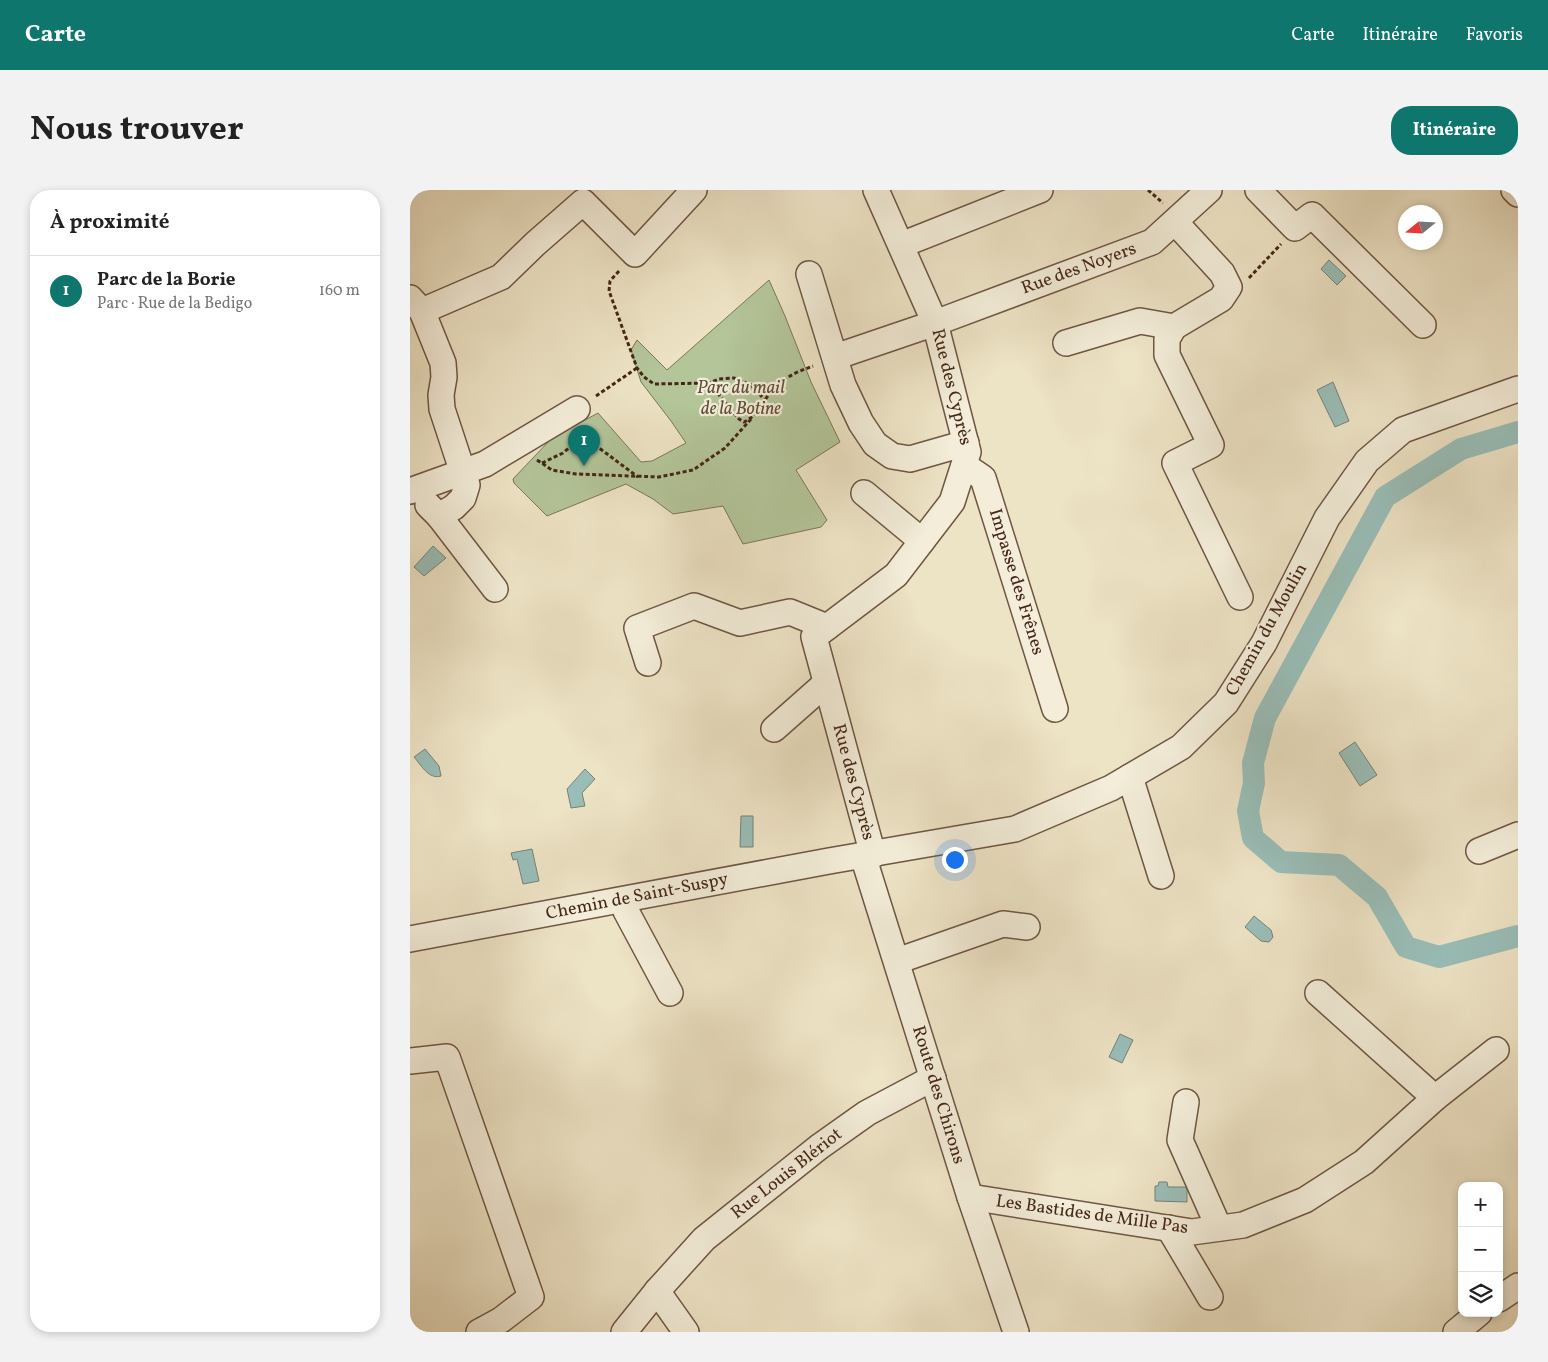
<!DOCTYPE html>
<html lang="fr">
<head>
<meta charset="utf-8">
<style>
  body { margin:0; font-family:Vollkorn,serif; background:#f2f2f2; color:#222 }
  .controls { position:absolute; right:15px; bottom:15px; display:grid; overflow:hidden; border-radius:10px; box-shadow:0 2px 8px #0003 }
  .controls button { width:45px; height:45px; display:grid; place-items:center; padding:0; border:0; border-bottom:1px solid #e0e0e0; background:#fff; color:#222; font:25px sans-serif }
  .compass { position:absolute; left:988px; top:15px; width:45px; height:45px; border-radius:50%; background:#fff; box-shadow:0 2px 8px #0003; rotate:252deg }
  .you { position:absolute; left:544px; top:669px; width:18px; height:18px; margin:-12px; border:4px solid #fff; border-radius:50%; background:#1a73e8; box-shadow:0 0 0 8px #1a73e833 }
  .badge { display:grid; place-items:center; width:32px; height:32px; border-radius:50%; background:#0f766e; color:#fff; font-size:16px; font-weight:700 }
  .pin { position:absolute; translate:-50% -41px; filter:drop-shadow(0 1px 2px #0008) }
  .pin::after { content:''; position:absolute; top:26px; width:18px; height:15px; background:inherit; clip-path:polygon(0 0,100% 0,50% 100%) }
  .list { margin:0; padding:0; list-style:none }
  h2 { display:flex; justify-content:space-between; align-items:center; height:65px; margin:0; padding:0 20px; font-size:21px }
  h2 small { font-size:16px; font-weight:400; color:#767676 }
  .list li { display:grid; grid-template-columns:32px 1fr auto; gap:15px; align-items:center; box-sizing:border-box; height:70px; padding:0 20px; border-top:1px solid #e0e0e0 }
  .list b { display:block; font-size:19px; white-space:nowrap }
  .list p { margin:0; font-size:16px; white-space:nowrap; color:#767676 }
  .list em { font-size:16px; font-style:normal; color:#767676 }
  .icon { flex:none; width:28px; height:28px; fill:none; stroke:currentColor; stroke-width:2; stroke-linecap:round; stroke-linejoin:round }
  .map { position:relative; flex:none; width:1108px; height:1142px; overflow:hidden; border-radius:20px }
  header { display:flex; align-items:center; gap:30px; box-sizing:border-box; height:70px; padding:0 25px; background:#0f766e; color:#fff }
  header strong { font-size:24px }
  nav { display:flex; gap:28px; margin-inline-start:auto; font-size:18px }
  .intro { display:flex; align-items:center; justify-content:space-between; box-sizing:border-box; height:120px; padding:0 30px }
  h1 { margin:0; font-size:35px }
  .button { padding:12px 22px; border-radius:20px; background:#0f766e; color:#fff; font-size:18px; font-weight:700 }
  main { display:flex; gap:30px; padding:0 30px }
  aside { flex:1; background:#fff; border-radius:20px; box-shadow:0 2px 8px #0003 }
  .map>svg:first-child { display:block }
</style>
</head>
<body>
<header>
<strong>Carte</strong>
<nav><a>Carte</a><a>Itinéraire</a><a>Favoris</a></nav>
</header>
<div class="intro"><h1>Nous trouver</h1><a class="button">Itinéraire</a></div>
<main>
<aside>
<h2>À proximité<small></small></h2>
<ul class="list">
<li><span class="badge">1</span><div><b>Parc de la Borie</b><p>Parc · Rue de la Bedigo</p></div><em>160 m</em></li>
</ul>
</aside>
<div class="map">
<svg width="1108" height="1142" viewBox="0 0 1108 1142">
  <rect width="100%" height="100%" fill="#ede3c5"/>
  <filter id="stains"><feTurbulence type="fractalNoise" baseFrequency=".004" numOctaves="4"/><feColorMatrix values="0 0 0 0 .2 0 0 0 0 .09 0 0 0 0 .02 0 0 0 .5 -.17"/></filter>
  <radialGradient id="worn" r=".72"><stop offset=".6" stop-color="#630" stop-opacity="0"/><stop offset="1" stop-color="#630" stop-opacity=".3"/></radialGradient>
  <polygon fill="#b3c599" stroke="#7c7658" points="359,90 375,126 401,192 430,252 386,280 417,330 411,337 333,354 313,316 263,324 243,309 216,294 137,326 104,293 103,289 142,248 188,223 231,272 242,271 276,253 261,231 231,192 221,160 227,150 257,180"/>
  <g fill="#99beb8" stroke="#778278">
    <polygon points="919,70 936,86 927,95 911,79"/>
    <polygon points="923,192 939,231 925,237 907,200"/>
    <polygon points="23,356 36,368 14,386 4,377"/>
    <polygon points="945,552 967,585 950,596 929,563"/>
    <path d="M 15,559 L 29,576 L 31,586 C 19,590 11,575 4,567 Z"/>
    <polygon points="175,579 185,589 172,603 175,616 161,618 157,599"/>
    <polygon points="331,626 343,626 343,657 330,657"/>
    <polygon points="122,659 129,691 113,694 107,669 103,670 101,663"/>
    <polygon points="844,726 861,740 863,747 859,752 851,751 835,737"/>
    <polygon points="710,844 723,850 712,873 699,867"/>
    <polygon points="749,992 757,992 758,997 777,997 777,1012 745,1011 745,996 748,996"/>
  </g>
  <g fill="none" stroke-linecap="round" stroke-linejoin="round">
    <polyline stroke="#99beb8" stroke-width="22" points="1108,242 1051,259 975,307 855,528 843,573 844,593 838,621 843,648 871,672 929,675 967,707 996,757 1029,767 1108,746"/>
    <g stroke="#6f5643" stroke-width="28">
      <g id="minor">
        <polyline points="848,0 885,38 902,25 1013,135"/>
        <polyline points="1104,0 1108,4"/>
        <polyline points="765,32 812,83 819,97 811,109 764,137 757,149 757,165 801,255 765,273 830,407"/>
        <polyline points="491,55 630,0"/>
        <polyline points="399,84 433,195 451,233 465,254 482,266 500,269 556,253"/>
        <polyline points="0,108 12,121 33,173 34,187 31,205 32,219 57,295 53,308 44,317 29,326"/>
        <polyline points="12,121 91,87 125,54 173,12 225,64 284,0"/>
        <polyline points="656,153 730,131 764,137"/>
        <polyline points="425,167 525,133 742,52 799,0"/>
        <polyline points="554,275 573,288 645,519"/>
        <polyline points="0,301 75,274 167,219"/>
        <polyline points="454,303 512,351"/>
        <polyline points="18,315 29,326 85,399"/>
        <polyline points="238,473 227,438 284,416 330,433 380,422 417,437"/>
        <polyline points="364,539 416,493"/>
        <polyline points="720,587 751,686"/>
        <polyline points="1069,661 1108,645"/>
        <polyline points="463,665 404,447 486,385 542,312 558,262 525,133 466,0"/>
        <polyline points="453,666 560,1007 606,1142"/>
        <polyline points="214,710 216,721 260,803"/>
        <polyline points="0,749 419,671 605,639 701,598 771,557 816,513 854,453 917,328 957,271 993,240 1108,199"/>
        <polyline points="487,771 593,734 617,737"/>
        <polyline points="0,871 37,867 121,1107 91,1130 69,1142"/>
        <polyline points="1025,908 1086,860"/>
        <polyline points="776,912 770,950 809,1038"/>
        <polyline points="560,1007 782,1042 833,1035 895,1010 954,972 1025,908 908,803"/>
        <polyline points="759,1038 800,1107"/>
        <polyline points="247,1101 276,1142"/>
        <polyline points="1089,1109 1108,1096"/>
        <polyline points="214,1142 247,1101 294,1049 409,957 457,923 523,888"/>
        <polyline points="1046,1142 1069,1123"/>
      </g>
    </g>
    <g stroke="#452718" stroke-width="3" stroke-dasharray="4 2.5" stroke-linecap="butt">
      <polyline points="738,0 753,13"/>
      <polyline points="209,81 200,91 199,101 227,178 234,187 244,194 299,193 309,189 324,188 341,195 355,210"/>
      <polyline points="839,88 871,54"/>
      <path d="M 299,193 L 329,229 L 334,232 C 349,225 354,208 365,197 C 376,186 390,181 403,176"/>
      <polyline points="186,206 227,178"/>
      <polyline points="169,243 228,287"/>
      <polyline points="127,270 142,280 166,284 249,287 283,280 315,258 342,228"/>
      <polyline points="132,273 153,263 173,246"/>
    </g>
    <use href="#minor" stroke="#f3edd9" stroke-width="25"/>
  </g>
  <g text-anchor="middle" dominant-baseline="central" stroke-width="4.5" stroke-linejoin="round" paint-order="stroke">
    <g font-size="18" fill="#452718" stroke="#f3edd9">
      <text transform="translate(669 79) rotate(-20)">Rue des Noyers</text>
      <text transform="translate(541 197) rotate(76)">Rue des Cyprès</text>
      <text transform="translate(606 392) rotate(73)">Impasse des Frênes</text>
      <text transform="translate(857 440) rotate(-61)">Chemin du Moulin</text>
      <text transform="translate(443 592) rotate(75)">Rue des Cyprès</text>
      <text transform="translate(227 707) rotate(-11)">Chemin de Saint-Suspy</text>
      <text transform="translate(528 905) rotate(73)">Route des Chirons</text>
      <text transform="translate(377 984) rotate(-38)">Rue Louis Blériot</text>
      <text transform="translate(682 1025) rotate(8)">Les Bastides de Mille Pas</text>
    </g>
    <g font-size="18" font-style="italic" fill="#604e38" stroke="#f3edd9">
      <text x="331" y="198">Parc du mail<tspan x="331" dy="21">de la Botine</tspan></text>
    </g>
  </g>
  <rect width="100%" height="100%" filter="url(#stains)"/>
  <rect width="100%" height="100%" fill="url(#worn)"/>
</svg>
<div class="controls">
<button>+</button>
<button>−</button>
<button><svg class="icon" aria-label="layers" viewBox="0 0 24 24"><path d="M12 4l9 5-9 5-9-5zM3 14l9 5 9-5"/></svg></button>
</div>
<svg class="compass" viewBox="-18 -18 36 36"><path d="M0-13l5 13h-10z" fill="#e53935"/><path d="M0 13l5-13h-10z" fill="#767676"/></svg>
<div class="you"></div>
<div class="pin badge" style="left:174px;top:276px">1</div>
</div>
</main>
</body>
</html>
